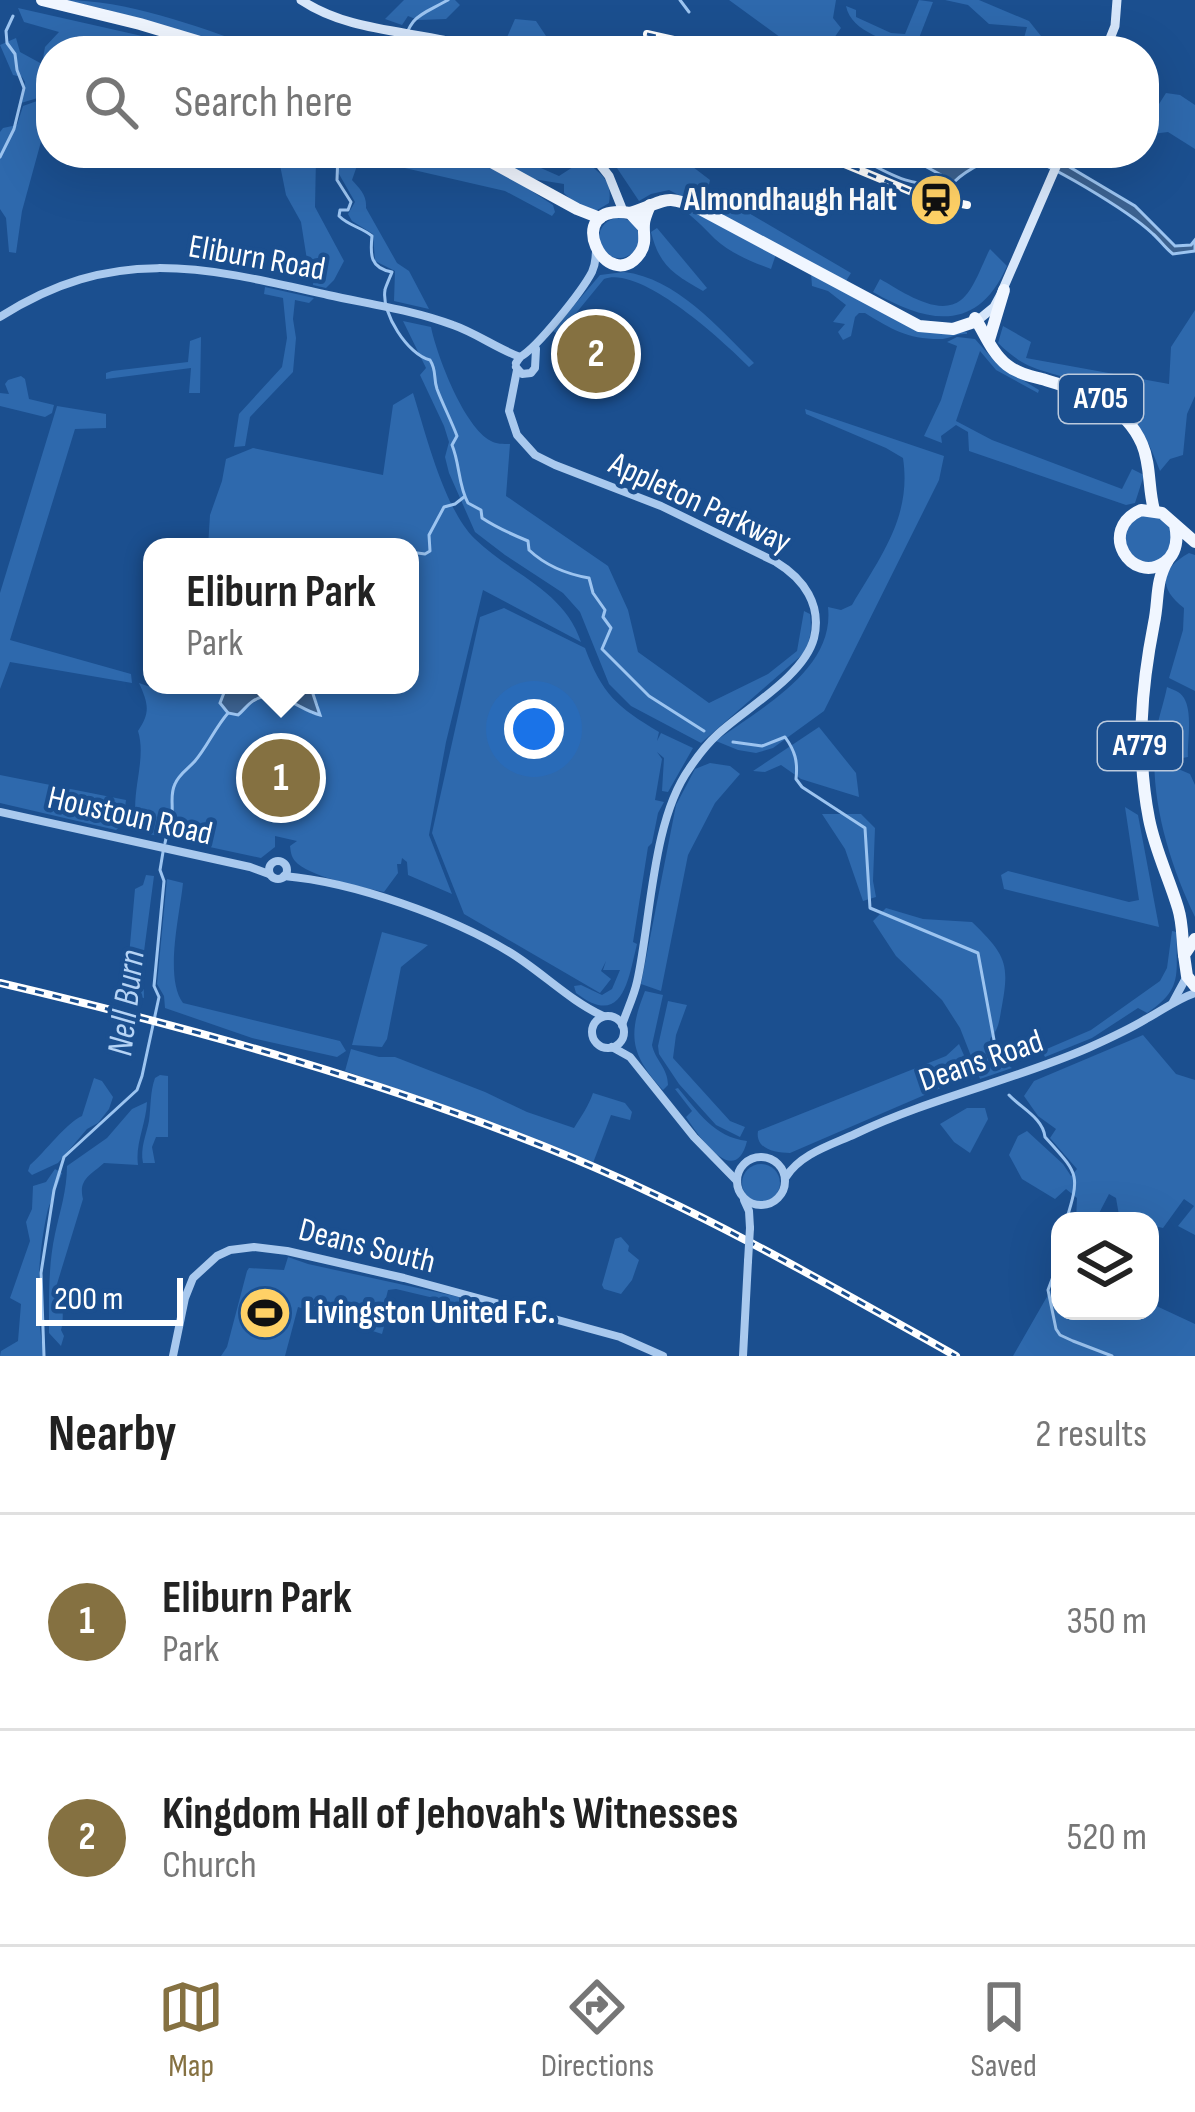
<!DOCTYPE html>
<html lang="en">
<head>
<meta charset="utf-8">
<style>
  body { margin:0; font-family:"Sofia Sans Condensed",sans-serif; background:#f6f6f6; color:#222 }
  .controls { position:absolute; right:36px; bottom:36px; display:grid; overflow:hidden; border-radius:24px; box-shadow:0 12px 48px #0002 }
  .controls button { width:108px; height:108px; display:grid; place-items:center; padding:0; border:0; border-bottom:3px solid #e0e0e0; background:#fff; color:#222; font:60px sans-serif }
  .scale { position:absolute; left:36px; bottom:30px; width:147px; box-sizing:border-box; padding-left:12px; border:6px solid #fff; border-top:0; font-size:33px; line-height:42px; white-space:nowrap; color:#fff; -webkit-text-stroke:9px #1b4f8f; paint-order:stroke }
  .you { position:absolute; left:534px; top:729px; width:42px; height:42px; margin:-30px; border:9px solid #fff; border-radius:50%; background:#1a73e8; box-shadow:0 0 0 18px #1a73e833 }
  .badge { display:grid; place-items:center; width:78px; height:78px; border-radius:50%; background:#857141; color:#fff; font-size:39px; font-weight:700 }
  .pin { position:absolute; translate:-50% -50%; border:6px solid #fff; box-shadow:0 3px 12px #0006 }
  .popup { position:absolute; left:143px; top:538px; width:276px; height:156px; box-sizing:border-box; display:grid; place-content:center; border-radius:24px; background:#fff; filter:drop-shadow(0 3px 9px #0005); font-size:39px; white-space:nowrap; color:#767676 }
  .popup b { font-size:45px; color:#222 }
  .popup::after { content:''; position:absolute; left:50%; top:100%; margin-left:-24px; border:24px solid transparent; border-top-color:#fff }
  .list { margin:0; padding:0; list-style:none }
  h2 { display:flex; justify-content:space-between; align-items:center; height:156px; margin:0; padding:0 48px; font-size:51px }
  h2 small { font-size:39px; font-weight:400; color:#767676 }
  .list li { display:grid; grid-template-columns:78px 1fr auto; gap:36px; align-items:center; box-sizing:border-box; height:216px; padding:0 48px; border-top:3px solid #e0e0e0 }
  .list b { display:block; font-size:45px; white-space:nowrap }
  .list p { margin:0; font-size:39px; white-space:nowrap; color:#767676 }
  .list em { font-size:39px; font-style:normal; color:#767676 }
  .icon { flex:none; width:66px; height:66px; fill:none; stroke:currentColor; stroke-width:2; stroke-linecap:round; stroke-linejoin:round }
  .map { position:relative; flex:none; width:1195px; height:1356px; overflow:hidden }
  .search { position:absolute; background:#fff; box-shadow:0 12px 48px #0002; left:36px; right:36px; top:36px; height:132px; display:flex; align-items:center; gap:30px; box-sizing:border-box; padding:0 42px; border-radius:48px; color:#767676; font-size:45px }
  .sheet { height:588px; background:#fff }
  nav { display:flex; justify-content:space-around; align-items:center; box-sizing:border-box; height:168px; border-top:3px solid #e0e0e0; background:#fff; font-size:33px; color:#767676 }
  nav a { display:grid; justify-items:center; gap:6px }
  nav .on { color:#857141 }
  .map>svg:first-child { display:block }
</style>
</head>
<body>
<div class="map">
<svg width="1195" height="1356" viewBox="0 0 1195 1356">
  <rect width="100%" height="100%" fill="#1b4f8f"/>
  <g fill="#2e69ad">
    <path d="M 63,0 C 132,0 203,29 268,51 L 246,51 L 105,9 Z"/>
    <polygon points="404,0 455,0 460,5 446,19 418,20 408,16 402,25 385,19"/>
    <polygon points="729,0 836,0 833,18 841,28 825,51 799,51"/>
    <path d="M 919,0 L 933,2 L 914,51 C 891,41 851,33 846,6 L 856,10 L 856,17 L 891,33 L 905,34 Z"/>
    <polygon points="945,0 979,0 1029,21 1049,46 1036,51 1024,38 1027,27 989,24 968,5"/>
    <polygon points="18,8 173,43 198,51 125,51 76,36 72,51 51,51 51,94 21,103 25,82 22,77 13,75 0,45 16,38 20,52 42,64 45,47 59,32 24,22"/>
    <polygon points="515,19 536,21 556,51 501,51"/>
    <polygon points="1166,93 1180,95 1195,105 1195,149 1168,132 1144,135 1144,117 1152,115"/>
    <polygon points="51,96 51,132 48,138 42,138 22,211 16,253 9,252 6,218 0,209 0,132 3,128 17,125 23,106"/>
    <polygon points="284,153 316,158 315,207 344,261 334,280 326,288 313,285 314,277 307,260 301,222 286,195 279,160"/>
    <path d="M 327,153 L 349,153 L 355,157 L 352,153 L 464,153 L 499,170 L 553,205 L 555,212 L 552,216 L 505,191 L 357,157 L 359,160 L 352,180 C 360,189 367,195 366,208 L 397,263 L 409,271 L 429,309 L 394,301 L 395,271 L 375,261 L 373,234 L 352,221 L 348,214 L 355,202 Z"/>
    <path d="M 485,153 L 507,153 L 559,176 L 573,167 L 574,153 L 582,153 C 592,174 614,173 609,203 L 594,212 L 572,201 L 564,193 L 564,184 L 533,179 Z"/>
    <polygon points="624,153 666,153 693,167 710,180 708,189 851,273 846,281 669,190 651,194 639,201 613,162"/>
    <path d="M 676,205 L 690,208 L 776,254 L 771,269 C 752,262 730,253 715,239 C 703,227 692,215 676,205 Z"/>
    <circle cx="619" cy="238" r="20"/>
    <path d="M 657,228 L 707,288 L 703,291 C 673,274 659,265 651,232 Z"/>
    <path d="M 990,249 L 1007,266 C 977,334 927,323 873,292 L 880,279 C 900,290 938,318 961,300 C 974,290 982,264 990,249 Z"/>
    <path d="M 624,272 C 676,278 718,327 754,363 L 749,367 C 723,341 641,265 604,279 L 559,334 L 554,332 L 553,330 L 600,275 Z"/>
    <path d="M 811,273 L 904,324 L 967,332 L 967,334 C 955,333 951,339 939,339 C 907,339 891,329 865,313 L 859,313 L 855,317 L 851,336 L 843,340 L 838,332 L 845,324 L 833,322 L 846,305 L 828,291 L 812,286 Z"/>
    <polygon points="265,287 314,298 309,303 295,300 293,319 296,338 293,372 250,417 245,446 234,447 239,414 282,367 287,338 283,298 264,294"/>
    <path d="M 1195,310 L 1195,396 L 1187,414 L 1183,455 L 1170,459 L 1160,471 C 1142,423 1125,396 1073,380 C 1038,368 1027,371 998,343 L 1003,326 L 1031,342 L 1026,358 L 1169,384 L 1171,347 Z"/>
    <path d="M 403,321 L 431,327 C 437,356 464,427 491,441 C 496,444 503,444 510,444 L 506,496 L 608,566 L 628,610 L 638,652 L 709,703 L 768,674 L 797,651 L 804,611 L 810,614 C 812,629 811,640 803,654 L 701,743 L 631,706 L 609,684 L 580,612 L 563,593 L 505,555 L 475,532 L 449,473 L 445,457 L 449,442 L 444,426 L 420,375 L 426,368 Z"/>
    <polygon points="201,337 200,393 189,393 191,368 106,379 106,373 112,371 188,362 190,341"/>
    <polygon points="957,337 975,339 998,365 1039,390 1038,393 996,370 980,351 956,421 992,440 1122,489 1132,469 1144,475 1135,503 1126,505 969,451 968,432 956,425 941,436 942,443 924,436 941,400 957,346 947,342"/>
    <polygon points="21,376 25,379 29,399 54,405 52,413 45,417 0,406 0,393 9,394 5,384 8,380"/>
    <path d="M 413,393 C 426,434 444,509 475,539 C 512,575 564,590 581,642 L 483,590 L 446,742 L 429,835 L 452,894 L 408,875 L 407,862 L 402,858 L 401,864 L 397,864 L 398,873 L 384,892 C 362,887 315,878 298,864 C 291,858 291,853 290,846 L 297,841 L 275,836 L 275,847 L 261,858 L 140,832 C 126,800 148,763 138,731 C 151,712 148,703 139,683 L 159,690 L 162,685 L 227,685 L 223,692 L 244,711 C 266,687 288,699 312,714 L 319,706 L 313,694 L 313,685 L 410,685 L 410,547 L 208,547 L 210,515 L 222,481 L 226,459 L 253,448 L 383,475 L 393,405 Z"/>
    <polygon points="57,406 106,414 106,428 75,429 10,640 131,674 132,683 10,662 0,689 0,593"/>
    <path d="M 805,409 L 944,456 L 939,480 L 824,711 L 773,748 L 756,753 L 738,750 L 716,741 C 760,708 835,670 828,607 L 841,610 L 852,605 C 880,557 912,517 903,458 L 886,448 L 806,414 Z"/>
    <polygon points="1143,512 1162,516 1174,533 1165,559 1151,564 1128,556 1123,531"/>
    <path d="M 1189,553 L 1195,555 L 1195,691 L 1169,678 L 1183,630 L 1184,608 C 1158,588 1160,569 1189,553 Z"/>
    <path d="M 504,608 L 585,648 C 602,694 617,707 659,732 L 657,741 L 661,733 L 693,748 L 668,792 L 662,791 L 664,758 L 657,752 L 662,759 L 655,800 L 664,802 L 658,813 L 652,843 L 648,847 L 633,942 L 637,944 C 628,980 623,1029 576,993 L 574,986 L 581,985 L 602,995 L 612,989 L 620,970 L 603,970 L 606,961 L 601,971 L 611,979 L 600,993 L 464,914 L 432,833 L 480,617 Z"/>
    <path d="M 1167,687 C 1173,690 1180,691 1184,698 C 1193,713 1187,743 1188,757 L 1177,759 L 1176,768 L 1190,774 L 1195,785 L 1195,917 C 1169,863 1148,794 1156,734 C 1158,718 1164,703 1167,687 Z"/>
    <polygon points="819,727 856,773 859,797 801,779 781,765 765,772 753,771"/>
    <polygon points="710,763 730,766 740,774 715,803 688,855 661,991 641,984 676,805 695,769"/>
    <polygon points="0,775 126,800 123,824 116,830 0,803"/>
    <polygon points="1125,807 1138,815 1159,927 1004,889 1001,875 1008,871 1129,902 1139,900"/>
    <polygon points="822,814 861,814 875,828 873,881 876,897 863,901 845,849"/>
    <polygon points="146,875 154,876 143,959 144,998 121,993 127,978 135,889 143,885"/>
    <path d="M 167,879 L 183,883 C 180,914 164,977 183,1003 L 340,1041 L 346,1051 L 337,1057 L 252,1038 L 165,1008 L 164,996 L 157,984 Z"/>
    <path d="M 886,908 L 923,919 L 972,922 C 1007,956 1010,964 1001,1011 C 999,1023 998,1030 990,1039 L 992,1055 L 1012,1068 L 980,1079 L 960,1028 L 942,1000 L 896,956 L 873,921 Z"/>
    <path d="M 1172,931 L 1177,932 C 1175,973 1185,988 1147,1013 L 1138,1008 L 1092,1038 L 1045,1057 L 1042,1051 L 1091,1030 L 1160,981 L 1167,968 Z"/>
    <polygon points="382,932 428,945 401,967 387,1039 382,1047 352,1045"/>
    <path d="M 645,991 L 663,995 L 652,1045 C 655,1060 668,1068 668,1085 L 663,1090 C 631,1055 627,1036 645,991 Z"/>
    <polygon points="668,1001 687,1005 676,1035 673,1058 730,1121 745,1127 740,1137 716,1125 679,1084 659,1054 658,1046"/>
    <polygon points="1143,1035 1176,1074 1195,1080 1195,1235 1178,1226 1194,1206 1184,1199 1163,1228 1150,1225 1150,1221 1120,1221 1116,1198 1109,1194 1095,1221 1076,1221 1077,1198 1066,1189 1055,1199 1022,1179 1009,1155 1018,1136 1027,1131 1063,1164 1071,1176 1077,1169 1050,1138 1056,1129 1038,1116 1024,1096 1034,1081"/>
    <path d="M 959,1044 L 974,1078 L 957,1081 L 790,1153 C 775,1153 755,1149 758,1131 L 946,1056 Z"/>
    <path d="M 351,1049 L 379,1057 L 395,1057 L 485,1092 L 527,1112 L 574,1128 C 581,1117 589,1105 593,1093 L 625,1103 L 632,1112 L 630,1120 L 611,1115 L 593,1163 L 475,1116 L 345,1071 Z"/>
    <path d="M 160,1075 L 168,1076 L 168,1137 L 156,1137 L 152,1147 L 155,1163 L 143,1163 C 140,1148 146,1136 149,1121 C 151,1106 150,1092 155,1078 Z"/>
    <path d="M 94,1078 L 102,1081 L 113,1097 L 109,1109 L 98,1123 L 87,1129 L 58,1163 L 32,1175 L 28,1171 L 30,1165 C 46,1151 66,1123 82,1116 Z"/>
    <path d="M 678,1088 C 698,1112 714,1137 747,1141 C 735,1190 698,1135 686,1117 L 692,1111 L 675,1089 Z"/>
    <path d="M 147,1102 C 146,1124 135,1144 138,1165 L 104,1163 C 91,1175 78,1179 83,1199 L 57,1284 L 59,1298 L 63,1300 C 62,1311 64,1320 61,1330 L 64,1336 L 61,1346 L 49,1333 C 49,1301 48,1266 55,1234 C 60,1211 67,1190 67,1166 L 107,1138 L 132,1109 Z"/>
    <polygon points="967,1108 985,1108 988,1119 970,1153 954,1142 940,1124"/>
    <circle cx="761" cy="1183" r="19"/>
    <path d="M 55,1169 L 62,1173 C 58,1185 52,1197 48,1209 C 38,1251 34,1315 45,1356 L 0,1356 L 1,1351 L 18,1341 L 21,1304 L 10,1298 L 30,1241 L 26,1222 L 32,1209 L 33,1186 L 46,1182 Z"/>
    <polygon points="621,1237 629,1246 628,1251 639,1260 632,1280 621,1294 604,1289 602,1285 615,1239"/>
    <polygon points="288,1257 308,1264 459,1297 459,1304 396,1289 388,1290 385,1302 390,1305 382,1334 298,1307 285,1356 221,1356 227,1347 247,1271 249,1268 284,1270"/>
    <polygon points="1060,1274 1060,1311 1150,1311 1150,1303 1195,1324 1195,1356 1013,1356"/>
  </g>
  <g fill="#3c6290" stroke="#9cc4f0" stroke-width="3">
    <path d="M 901,153 L 927,153 L 949,161 L 967,162 L 983,153 L 1046,153 L 1135,206 L 1175,246 L 1191,245 L 1195,240 L 1195,251 L 1173,254 C 1165,248 1160,240 1153,234 C 1131,213 1042,157 1013,154 C 997,153 966,170 954,182 Z"/>
    <path d="M 227,685 L 313,685 L 313,694 L 320,715 C 298,710 278,685 253,701 C 247,705 243,711 238,715 L 228,713 L 220,703 Z"/>
  </g>
  <g fill="none" stroke-linecap="round" stroke-linejoin="round">
    <g stroke="#9cc4f0" stroke-width="3">
      <polyline points="680,0 689,12"/>
      <polyline points="716,47 718,51"/>
      <path d="M 400,51 C 412,14 416,18 448,0"/>
      <path d="M 338,153 L 337,180 L 351,202 L 348,210 L 340,210 L 339,216 C 349,226 361,227 372,236 C 370,255 370,268 392,272 C 391,275 385,288 385,290 C 381,313 408,355 430,360 C 437,371 433,377 437,389 C 443,405 451,420 457,436 L 452,445 C 460,464 458,485 468,503 L 481,510 L 482,518 C 497,528 511,534 528,541 L 529,550 C 545,565 566,574 589,578 L 593,593 L 605,610 L 603,617 L 611,628 L 602,649 L 649,696 L 704,731"/>
      <path d="M 851,153 C 884,171 914,192 952,181"/>
      <polyline points="0,157 14,129 24,88 17,70 15,54 7,43 6,31 13,16"/>
      <polyline points="410,552 425,554 430,551 429,535 444,507 455,504 464,497"/>
      <path d="M 733,742 L 762,746 L 785,737 C 795,751 798,761 796,779 L 802,787 L 865,828 L 870,908 L 978,953 L 999,1067"/>
      <path d="M 165,843 C 167,833 171,823 172,813 C 173,803 170,794 175,784 C 179,774 188,769 195,761 C 207,747 215,728 228,713"/>
      <path d="M 1009,1095 C 1021,1108 1043,1118 1045,1137 C 1078,1174 1081,1173 1066,1221"/>
      <polyline points="1060,1258 1048,1290 1056,1329 1060,1335 1073,1341 1112,1356"/>
      <polyline points="44,1356 41,1273 54,1190 64,1157 137,1090 142,1076 159,997 154,986 164,881 160,870 163,852"/>
    </g>
    <g stroke="#a9c9ee" stroke-width="8">
      <path d="M 0,317 C 114,244 205,267 328,295 C 369,304 413,310 453,325 C 476,333 496,348 520,357"/>
      <path d="M 516,363 L 520,357 C 537,348 582,291 592,272 C 596,263 595,262 596,252"/>
      <polyline points="516,367 522,374 531,373 535,368 536,349"/>
      <path d="M 517,370 L 509,411 L 517,435 L 535,455 L 555,465 L 661,506 L 776,562 C 804,579 822,605 814,638 C 804,676 746,708 718,734 C 707,744 697,757 689,769 C 652,821 651,920 637,982 C 634,996 627,1010 622,1025"/>
      <polyline points="0,812 250,867 269,874"/>
      <circle cx="278" cy="870" r="9"/>
      <path d="M 284,876 C 354,882 452,917 511,953 C 543,973 570,1001 603,1016"/>
      <polyline points="1173,1002 1187,976"/>
      <circle cx="608" cy="1032" r="16"/>
      <polyline points="612,1047 630,1057 694,1137 737,1181"/>
      <circle cx="761" cy="1181" r="24"/>
      <path d="M 786,1177 C 800,1154 831,1145 855,1134 C 930,1098 1012,1081 1088,1048 C 1108,1039 1128,1030 1146,1019 C 1163,1010 1177,999 1195,993"/>
      <polyline points="744,1200 749,1211 750,1228"/>
      <polyline points="173,1356 185,1298 193,1278 217,1256 230,1250 254,1247 287,1251 404,1278 620,1337 663,1356"/>
      <polyline points="743,1356 748,1261"/>
    </g>
    <g stroke="#d6e6fa" stroke-width="9">
      <path d="M 301,0 C 355,36 423,29 483,51"/>
      <polyline points="1105,51 1115,26 1117,0"/>
      <polyline points="591,153 609,176 623,211"/>
      <polyline points="977,321 994,307 1000,296 1062,153"/>
    </g>
    <g stroke="#f0f6ff" stroke-width="12">
      <polyline points="42,0 140,24 230,51"/>
      <polyline points="475,153 577,209 600,218"/>
      <path d="M 630,213 C 666,202 662,192 700,209 L 919,326 L 953,329 L 977,321"/>
      <path d="M 643,227 L 630,213 C 558,202 608,299 640,253 C 647,243 643,234 644,224 C 644,219 648,210 650,205"/>
      <path d="M 975,318 C 985,334 992,353 1007,365 C 1017,373 1030,376 1042,379 C 1082,391 1124,402 1142,444 C 1151,465 1148,488 1154,510"/>
      <polyline points="989,340 1004,290"/>
      <path d="M 1175,525 C 1178,539 1177,553 1165,562 C 1132,586 1096,530 1141,510 L 1162,513 L 1195,542"/>
      <path d="M 1168,560 C 1155,581 1159,600 1154,623 C 1141,689 1136,752 1149,819 C 1155,850 1169,878 1178,908 C 1183,924 1182,939 1184,955"/>
      <polyline points="1195,939 1184,955 1187,976 1195,986"/>
    </g>
    <g stroke="#fff" stroke-width="8">
      <g id="rail">
        <polyline points="647,34 696,45 707,51"/>
        <polyline points="818,153 922,196 967,205"/>
        <path d="M 0,983 C 196,1029 389,1082 575,1159 C 707,1214 831,1286 956,1356"/>
      </g>
    </g>
    <use href="#rail" stroke="#1b4f8f" stroke-width="3" stroke-dasharray="9" stroke-linecap="butt"/>
    <polyline stroke="#a9c9ee" stroke-width="8" points="748,1261 750,1228"/>
  </g>
  <defs>
    <g id="station-disc" transform="scale(2.7)"><circle r="9.5" fill="#ffd166" stroke="#1b4f8f"/><path d="M-3-6H3Q5-6 5-4V2Q5 4 3 4L4.5 6H3L1.5 4h-3L-3 6H-4.5L-3 4Q-5 4-5 2V-4Q-5-6-3-6ZM-3.5-4v3h7v-3ZM-3.5 1v1.5H-2V1ZM2 1v1.5H3.5V1Z" fill="#111"/></g>
    <g id="stadium-disc" transform="scale(2.7)"><circle r="9.5" fill="#ffd166" stroke="#1b4f8f"/><path d="M0-5a6.5 5 0 1 0 0 10a6.5 5 0 1 0 0-10ZM-3.5-1.8h7v3.6h-7Z" fill="#111"/></g>
  </defs>
  <g fill-rule="evenodd">
    <use href="#station-disc" x="936" y="200"/>
    <use href="#stadium-disc" x="265" y="1313"/>
  </g>
  <g text-anchor="middle" dominant-baseline="central" stroke-width="9" stroke-linejoin="round" paint-order="stroke">
    <g fill="#1b4f8f" stroke="#bbcadd" stroke-width="3">
      <rect x="1059" y="375" width="84" height="48" rx="9"/>
      <rect x="1098" y="722" width="84" height="48" rx="9"/>
    </g>
    <g font-size="30" font-weight="bold" fill="#fff">
      <text x="1101" y="399">A705</text>
      <text x="1140" y="746">A779</text>
    </g>
    <g font-size="33" font-weight="bold" fill="#fff" stroke="#1b4f8f" text-anchor="end">
      <text x="897" y="200">Almondhaugh Halt</text>
      <text x="304" y="1313" text-anchor="start">Livingston United F.C.</text>
    </g>
    <g font-size="33" fill="#fff" stroke="#1b4f8f">
      <text transform="translate(257 258) rotate(10)">Eliburn Road</text>
      <text transform="translate(700 503) rotate(25)">Appleton Parkway</text>
      <text transform="translate(130 816) rotate(13)">Houstoun Road</text>
      <text transform="translate(981 1061) rotate(-19)">Deans Road</text>
      <text transform="translate(367 1246) rotate(14)">Deans South</text>
    </g>
    <g font-size="36" font-style="italic" fill="#b5d3f5" stroke="#1b4f8f">
      <text transform="translate(127 1003) rotate(-83)">Nell Burn</text>
    </g>
  </g>
</svg>
<div class="controls">
<button><svg class="icon" aria-label="layers" viewBox="0 0 24 24"><path d="M12 4l9 5-9 5-9-5zM3 14l9 5 9-5"/></svg></button>
</div>
<div class="scale">200 m</div>
<div class="you"></div>
<div class="pin badge" style="left:281px;top:778px">1</div>
<div class="popup"><b>Eliburn Park</b>Park</div>
<div class="pin badge" style="left:596px;top:354px">2</div>
<div class="search"><svg class="icon" aria-label="search" viewBox="0 0 24 24"><circle cx="10" cy="10" r="6"/><path d="M15 15l6 6"/></svg>Search here</div>
</div>
<section class="sheet">
<h2>Nearby<small>2 results</small></h2>
<ul class="list">
<li><span class="badge">1</span><div><b>Eliburn Park</b><p>Park</p></div><em>350 m</em></li>
<li><span class="badge">2</span><div><b>Kingdom Hall of Jehovah's Witnesses</b><p>Church</p></div><em>520 m</em></li>
</ul>
</section>
<nav>
<a class="on"><svg class="icon" aria-label="map" viewBox="0 0 24 24"><path d="M3 6l6-2 6 2 6-2v14l-6 2-6-2-6 2zM9 4v14M15 6v14"/></svg>Map</a>
<a><svg class="icon" aria-label="directions" viewBox="0 0 24 24"><path d="M12 3l9 9-9 9-9-9zM9 14v-3h6M13 9l2 2-2 2"/></svg>Directions</a>
<a><svg class="icon" aria-label="saved" viewBox="0 0 24 24"><path d="M7 4h10v16l-5-4-5 4z"/></svg>Saved</a>
</nav>
</body>
</html>
